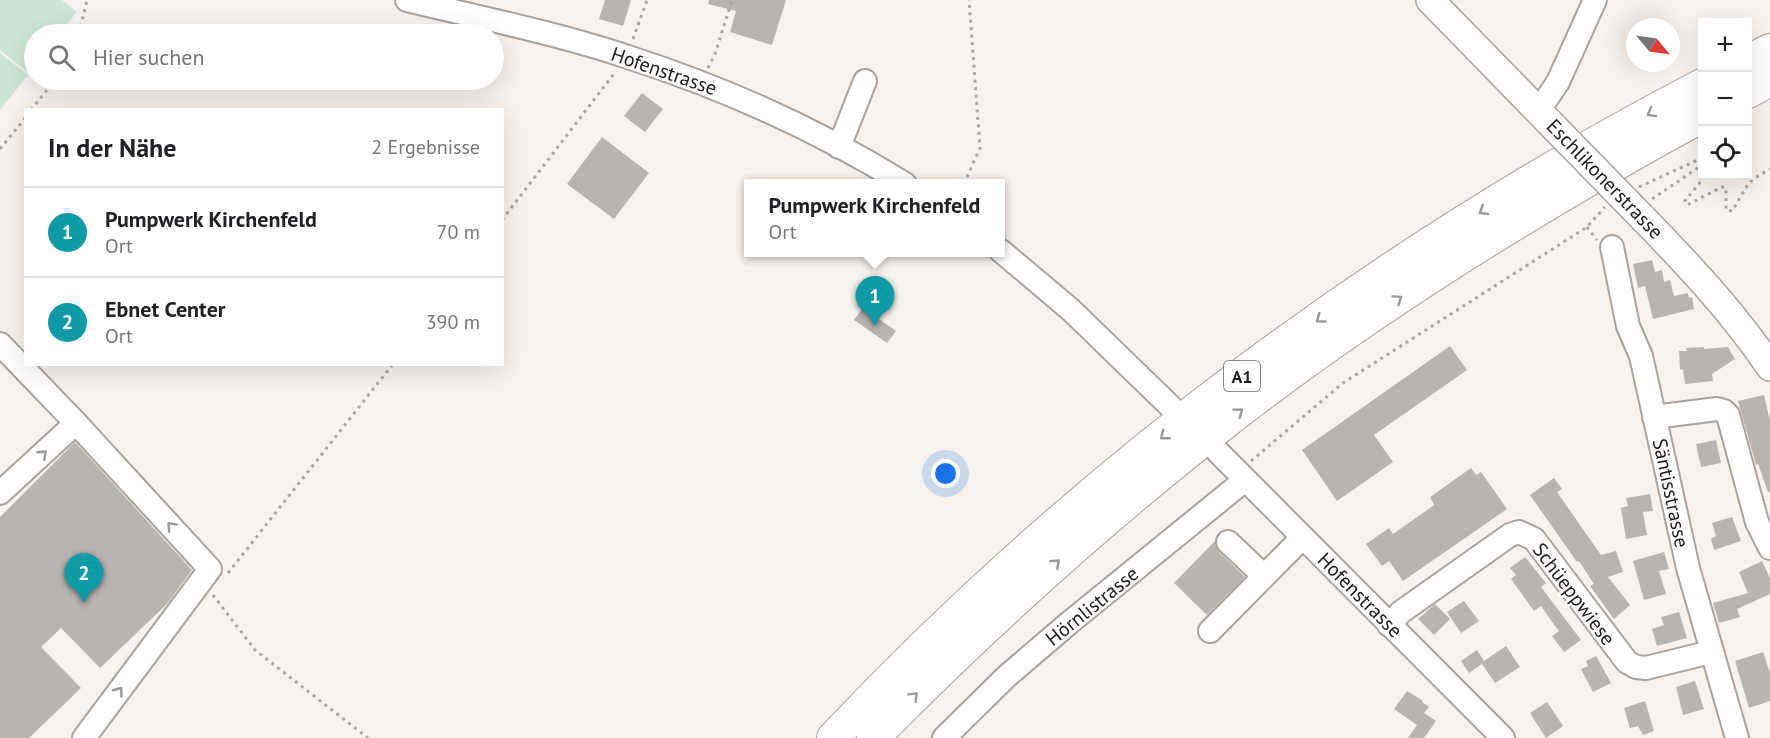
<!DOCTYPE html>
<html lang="de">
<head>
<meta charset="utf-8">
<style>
  body { margin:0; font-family:"PT Sans",sans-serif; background:#f2f2f2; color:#202124 }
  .controls { position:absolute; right:18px; top:18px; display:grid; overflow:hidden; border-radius:0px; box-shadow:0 6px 24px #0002 }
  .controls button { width:54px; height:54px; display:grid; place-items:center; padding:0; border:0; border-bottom:2px solid #e0e0e0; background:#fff; color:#202124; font:30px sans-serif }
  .compass { position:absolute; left:1626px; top:18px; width:54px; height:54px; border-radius:50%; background:#fff; box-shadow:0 6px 24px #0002; rotate:119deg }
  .you { position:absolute; left:946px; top:474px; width:21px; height:21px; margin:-15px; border:4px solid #fff; border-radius:50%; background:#1a73e8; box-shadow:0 0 0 9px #1a73e833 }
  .badge { display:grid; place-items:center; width:39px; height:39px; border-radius:50%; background:#2563eb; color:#fff; font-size:20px; font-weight:700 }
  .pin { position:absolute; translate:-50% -50px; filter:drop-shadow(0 2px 3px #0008) }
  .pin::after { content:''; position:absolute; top:32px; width:21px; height:18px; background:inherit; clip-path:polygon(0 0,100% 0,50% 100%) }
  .popup { position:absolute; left:744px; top:179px; width:261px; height:78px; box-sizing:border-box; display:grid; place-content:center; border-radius:0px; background:#fff; filter:drop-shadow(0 2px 4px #0005); font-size:20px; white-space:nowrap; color:#757577 }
  .popup b { font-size:22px; color:#202124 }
  .popup::after { content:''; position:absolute; left:50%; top:100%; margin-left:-12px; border:12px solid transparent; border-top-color:#fff }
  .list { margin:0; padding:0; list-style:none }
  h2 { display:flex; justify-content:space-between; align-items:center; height:78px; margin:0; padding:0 24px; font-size:26px }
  h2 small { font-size:20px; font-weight:400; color:#757577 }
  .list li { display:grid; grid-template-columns:39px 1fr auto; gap:18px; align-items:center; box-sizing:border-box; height:90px; padding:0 24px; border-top:2px solid #e0e0e0 }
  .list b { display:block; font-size:22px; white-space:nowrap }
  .list p { margin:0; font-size:20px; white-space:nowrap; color:#757577 }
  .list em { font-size:20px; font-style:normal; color:#757577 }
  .icon { flex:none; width:33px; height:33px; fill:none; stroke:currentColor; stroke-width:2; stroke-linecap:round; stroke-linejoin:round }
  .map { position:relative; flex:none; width:1770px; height:738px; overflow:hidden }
  .search { position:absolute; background:#fff; box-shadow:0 6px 24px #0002; left:24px; top:24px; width:480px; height:66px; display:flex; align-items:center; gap:15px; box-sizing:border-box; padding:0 21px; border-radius:33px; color:#757577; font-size:22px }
  .panel { position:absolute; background:#fff; box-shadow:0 6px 24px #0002; left:24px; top:108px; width:480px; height:258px; border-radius:0px }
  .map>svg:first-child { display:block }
</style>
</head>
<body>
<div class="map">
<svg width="1770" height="738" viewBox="0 0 1770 738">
  <rect width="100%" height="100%" fill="#f8f2ee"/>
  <g fill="#cce6d5">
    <polygon points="0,0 62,0 77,12 59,34 34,34 34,66 29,73 0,50"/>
    <polygon points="0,53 28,75 0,110"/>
  </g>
  <g fill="#bab4b1">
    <polygon points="605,0 631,0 623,26 599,19"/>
    <polygon points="709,0 786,0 772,45 730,32 736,11 708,4"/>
    <polygon points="642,93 663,109 645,132 624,116"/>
    <polygon points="602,137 649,173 614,219 567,184"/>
    <polygon points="1652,260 1655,272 1662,270 1664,282 1670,280 1674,296 1688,293 1689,298 1692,297 1694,309 1653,319 1645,286 1638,288 1633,264"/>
    <polygon points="863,308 896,331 887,343 854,320"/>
    <polygon points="1450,346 1467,370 1374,435 1393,462 1337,501 1302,450"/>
    <polygon points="1704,347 1704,349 1728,347 1735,359 1712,374 1713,381 1685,384 1683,369 1680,370 1679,351 1687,351 1686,348"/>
    <polygon points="1764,395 1770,421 1770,492 1768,492 1758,464 1756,465 1738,401"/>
    <polygon points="1716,440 1721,463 1701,467 1696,444"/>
    <polygon points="75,442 192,570 167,604 100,668 61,628 41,647 81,688 29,738 0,738 0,517"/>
    <polygon points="1471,468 1476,475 1481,472 1507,509 1403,581 1389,561 1382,566 1366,544 1389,528 1393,534 1434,505 1430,497"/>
    <polygon points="1554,478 1562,489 1557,492 1601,555 1616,551 1623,572 1608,577 1630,605 1614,619 1590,586 1594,584 1579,561 1577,562 1530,495"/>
    <polygon points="1650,494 1653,511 1643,512 1647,535 1626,539 1621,508 1628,506 1626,498"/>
    <polygon points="1732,517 1741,541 1714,550 1711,539 1716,536 1712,523"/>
    <polygon points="1215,541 1219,552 1245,577 1207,615 1174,583"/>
    <polygon points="1664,552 1669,569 1659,571 1666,594 1644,600 1633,561"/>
    <polygon points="1525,557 1546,583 1541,587 1581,640 1564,652 1552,636 1559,631 1555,626 1541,606 1534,611 1511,579 1516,575 1510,568"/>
    <polygon points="1762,561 1770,578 1770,594 1737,609 1740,617 1719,623 1713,603 1748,593 1739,572"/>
    <polygon points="1464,601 1479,621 1461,633 1447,612"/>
    <polygon points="1435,604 1450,619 1434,635 1418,619"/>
    <polygon points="1679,612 1687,638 1657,646 1652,629 1664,625 1661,617"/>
    <polygon points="1506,646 1520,667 1495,683 1482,664 1469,673 1461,661 1477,650 1484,661"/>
    <polygon points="1763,652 1770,673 1770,701 1749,708 1735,661"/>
    <polygon points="1596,656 1611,683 1593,692 1581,669 1588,666 1586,661"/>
    <polygon points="1695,681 1704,709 1683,715 1676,687"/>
    <polygon points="1407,691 1423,701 1422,702 1429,707 1424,713 1436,721 1424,738 1408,738 1417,725 1394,709"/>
    <polygon points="1645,701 1654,731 1643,735 1638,726 1630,728 1624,708"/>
    <polygon points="1547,702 1563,726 1546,738 1530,713"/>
  </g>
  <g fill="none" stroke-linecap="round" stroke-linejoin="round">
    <g stroke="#a8a39f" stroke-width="26">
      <g id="minor">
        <path d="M 407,0 C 481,18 556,33 628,57 C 724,88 818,130 905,184"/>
        <polyline points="1539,110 1558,82 1595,0"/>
        <polyline points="839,147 865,81"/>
        <polyline points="1612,247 1628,326 1641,356 1688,568 1737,738"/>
        <polyline points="1001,251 1071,310 1172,408"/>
        <polyline points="0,344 76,423 0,493"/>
        <polyline points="1654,417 1717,409 1724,411 1728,415 1757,522 1770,548"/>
        <polyline points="76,423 210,569 84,738"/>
        <polyline points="1218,452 1503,738"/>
        <polyline points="1228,542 1264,576"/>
        <polyline points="1389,625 1401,612 1510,535 1519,532 1534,539 1627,662 1636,667 1646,668 1711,652"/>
        <polyline points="1210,631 1302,538"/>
        <polyline points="944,738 1007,676 1069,623 1245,480"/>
      </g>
    </g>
    <g stroke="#a8a39f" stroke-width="30">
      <g id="major">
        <polyline points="1430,0 1550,123"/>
        <path d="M 1633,208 C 1682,258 1731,309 1770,367"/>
      </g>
    </g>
    <g stroke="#a8a39f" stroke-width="34">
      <g id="highway">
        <polyline points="1748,61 1770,50"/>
        <polyline points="1748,92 1770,80"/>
        <path d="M 833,738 C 1082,474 1381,252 1702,85"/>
        <path d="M 873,738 C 984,625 1102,519 1227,421 C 1376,305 1537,206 1702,116"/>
      </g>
    </g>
    <g stroke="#aaa6a3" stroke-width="3" stroke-dasharray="3 4.5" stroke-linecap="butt">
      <polyline points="79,34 87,0"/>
      <polyline points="633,39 647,0"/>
      <polyline points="708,68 715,54 732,0"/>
      <polyline points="31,110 55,80"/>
      <polyline points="0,149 26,117"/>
      <polyline points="1705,176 1685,201 1687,205 1722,187 1726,188 1726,210 1732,211 1747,186 1753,179 1770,169"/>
      <polyline points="964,184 980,148 969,0"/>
      <polyline points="1639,187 1702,158"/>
      <polyline points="1652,199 1702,165"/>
      <polyline points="502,220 616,71"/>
      <polyline points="1587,227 1597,240"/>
      <polyline points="1251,461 1343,383 1587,227 1605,207"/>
      <polyline points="228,573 393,364"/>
      <polyline points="213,595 255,650 368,738"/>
    </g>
    <use href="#minor" stroke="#fff" stroke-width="22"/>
    <use href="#major" stroke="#fff" stroke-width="27"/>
    <use href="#highway" stroke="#fff" stroke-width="32"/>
    <g stroke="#a8a39f" stroke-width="30" stroke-linecap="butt">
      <polyline id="major-bridge" points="1550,123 1633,208"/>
    </g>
    <use href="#major-bridge" stroke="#fff" stroke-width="27"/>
  </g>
  <defs><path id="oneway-chevron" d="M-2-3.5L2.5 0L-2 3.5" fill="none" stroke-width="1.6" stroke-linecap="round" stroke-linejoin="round" transform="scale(1.5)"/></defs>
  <g stroke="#9a9998">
    <use href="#oneway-chevron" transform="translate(1651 113) rotate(151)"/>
    <use href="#oneway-chevron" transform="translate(1483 211) rotate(148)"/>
    <use href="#oneway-chevron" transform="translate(1398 299) rotate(-34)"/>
    <use href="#oneway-chevron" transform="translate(1320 319) rotate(144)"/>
    <use href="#oneway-chevron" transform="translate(1239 412) rotate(-37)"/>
    <use href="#oneway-chevron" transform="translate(1164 436) rotate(142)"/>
    <use href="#oneway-chevron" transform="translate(43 454) rotate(-43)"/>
    <use href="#oneway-chevron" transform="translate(171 526) rotate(-133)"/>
    <use href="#oneway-chevron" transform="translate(1056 563) rotate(-42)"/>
    <use href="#oneway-chevron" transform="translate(119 691) rotate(-53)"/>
    <use href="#oneway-chevron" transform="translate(914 696) rotate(-45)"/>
  </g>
  <g text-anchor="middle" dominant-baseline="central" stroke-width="5" stroke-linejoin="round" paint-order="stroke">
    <rect fill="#fff" stroke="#62605f" stroke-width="1.5" x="1224" y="361" width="36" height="30" rx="4.5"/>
    <g font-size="18" font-weight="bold" fill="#1e1c1a">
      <text x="1242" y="376">A1</text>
    </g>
    <g font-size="20" fill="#1e1c1a" stroke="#fff">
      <text transform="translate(664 71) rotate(19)">Hofenstrasse</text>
      <text transform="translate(1605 179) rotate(46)">Eschlikonerstrasse</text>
      <text transform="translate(1671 493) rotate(78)">Säntisstrasse</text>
      <text transform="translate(1574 594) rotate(53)">Schüeppwiese</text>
      <text transform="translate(1360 595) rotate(45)">Hofenstrasse</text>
      <text transform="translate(1092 606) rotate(-39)">Hörnlistrasse</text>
    </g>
  </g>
</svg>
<div class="controls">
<button>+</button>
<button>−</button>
<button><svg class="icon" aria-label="locate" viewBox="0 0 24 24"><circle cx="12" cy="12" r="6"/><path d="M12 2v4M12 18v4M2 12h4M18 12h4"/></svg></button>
</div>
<svg class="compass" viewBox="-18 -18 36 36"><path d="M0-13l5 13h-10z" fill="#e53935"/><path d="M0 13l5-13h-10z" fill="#757577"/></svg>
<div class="you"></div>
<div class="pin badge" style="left:875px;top:326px;background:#0f9aa8">1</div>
<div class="popup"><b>Pumpwerk Kirchenfeld</b>Ort</div>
<div class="pin badge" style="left:84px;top:603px;background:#0f9aa8">2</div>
<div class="search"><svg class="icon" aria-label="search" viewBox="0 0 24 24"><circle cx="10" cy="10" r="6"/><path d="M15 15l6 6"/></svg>Hier suchen</div>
<section class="panel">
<h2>In der Nähe<small>2 Ergebnisse</small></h2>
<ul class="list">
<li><span class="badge" style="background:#0f9aa8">1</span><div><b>Pumpwerk Kirchenfeld</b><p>Ort</p></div><em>70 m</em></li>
<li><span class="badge" style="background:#0f9aa8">2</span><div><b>Ebnet Center</b><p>Ort</p></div><em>390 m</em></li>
</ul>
</section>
</div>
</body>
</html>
